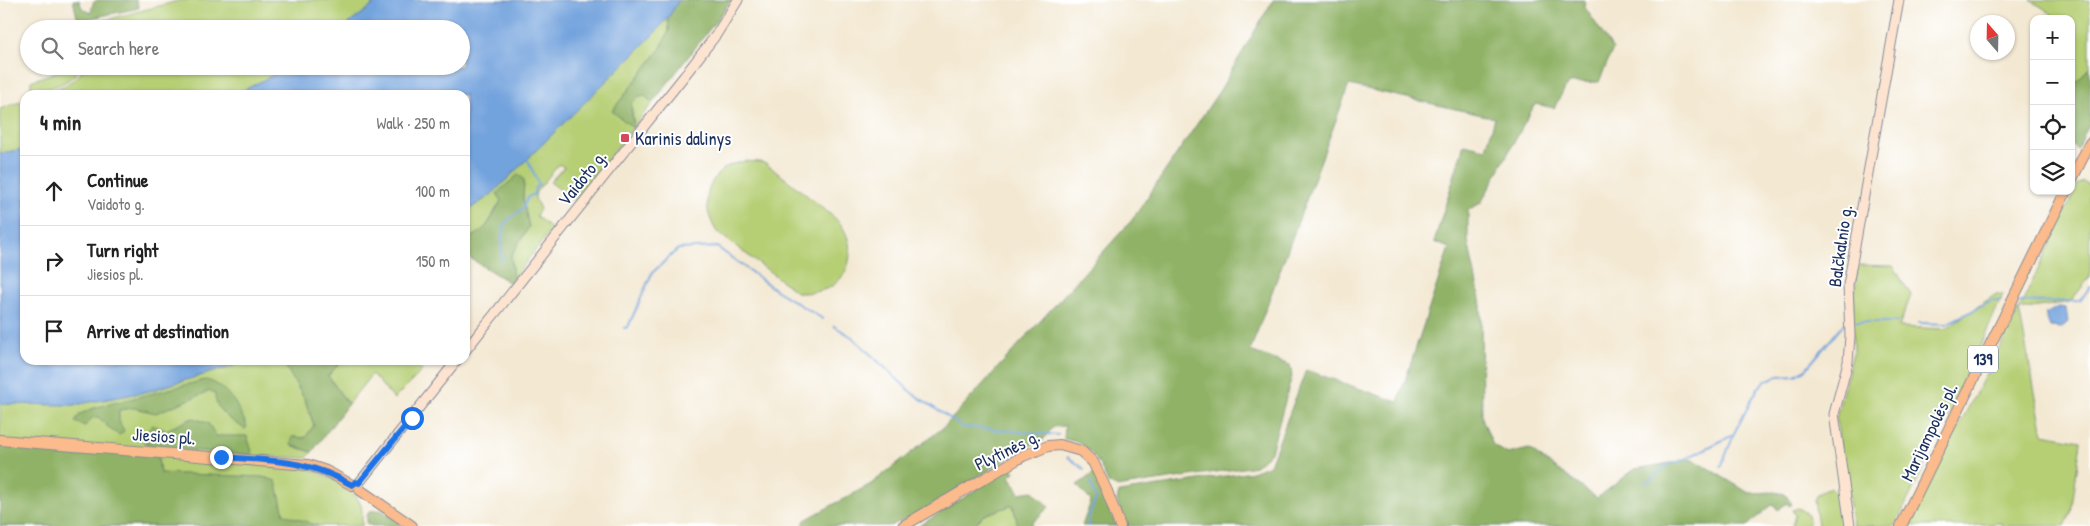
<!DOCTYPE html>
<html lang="en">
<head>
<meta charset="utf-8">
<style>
  body { margin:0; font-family:"Patrick Hand",sans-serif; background:#f6f6f6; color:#222 }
  .controls { position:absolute; right:15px; top:15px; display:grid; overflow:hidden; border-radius:10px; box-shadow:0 1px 4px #0004 }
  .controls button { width:45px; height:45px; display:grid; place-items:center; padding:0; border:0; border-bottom:1px solid #e0e0e0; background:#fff; color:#222; font:25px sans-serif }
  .compass { position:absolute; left:1970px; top:15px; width:45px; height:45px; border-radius:50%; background:#fff; box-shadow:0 1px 4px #0004; rotate:340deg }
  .stop { position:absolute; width:15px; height:15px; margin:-11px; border:4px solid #1a73e8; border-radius:50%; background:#fff }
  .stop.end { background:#1a73e8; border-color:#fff; box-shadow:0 1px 5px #0008 }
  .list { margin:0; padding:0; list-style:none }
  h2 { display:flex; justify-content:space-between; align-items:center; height:65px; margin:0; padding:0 20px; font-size:21px }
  h2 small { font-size:16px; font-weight:400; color:#767676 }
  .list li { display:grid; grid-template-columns:32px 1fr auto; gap:15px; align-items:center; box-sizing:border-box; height:70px; padding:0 20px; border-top:1px solid #e0e0e0 }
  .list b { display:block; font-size:19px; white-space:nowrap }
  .list p { margin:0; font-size:16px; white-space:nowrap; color:#767676 }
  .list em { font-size:16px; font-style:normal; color:#767676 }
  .icon { flex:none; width:28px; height:28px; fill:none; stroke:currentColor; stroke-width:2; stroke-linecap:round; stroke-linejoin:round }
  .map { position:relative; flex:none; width:2090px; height:526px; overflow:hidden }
  .search { position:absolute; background:#fff; box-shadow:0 1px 4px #0004; left:20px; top:20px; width:450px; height:55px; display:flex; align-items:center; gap:12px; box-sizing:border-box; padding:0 18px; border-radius:28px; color:#767676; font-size:19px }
  .panel { position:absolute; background:#fff; box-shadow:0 1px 4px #0004; left:20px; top:90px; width:450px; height:275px; border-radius:15px }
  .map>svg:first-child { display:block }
</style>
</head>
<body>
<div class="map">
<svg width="2090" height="526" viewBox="0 0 2090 526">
  <rect width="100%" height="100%" fill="#fff"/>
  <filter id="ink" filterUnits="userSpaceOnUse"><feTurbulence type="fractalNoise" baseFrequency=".02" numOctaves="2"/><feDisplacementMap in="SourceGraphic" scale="10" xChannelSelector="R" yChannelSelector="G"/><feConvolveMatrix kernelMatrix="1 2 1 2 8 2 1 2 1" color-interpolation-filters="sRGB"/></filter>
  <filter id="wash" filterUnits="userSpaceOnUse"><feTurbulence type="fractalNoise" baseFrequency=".0096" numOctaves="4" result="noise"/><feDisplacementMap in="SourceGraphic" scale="20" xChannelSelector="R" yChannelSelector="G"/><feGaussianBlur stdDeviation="1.12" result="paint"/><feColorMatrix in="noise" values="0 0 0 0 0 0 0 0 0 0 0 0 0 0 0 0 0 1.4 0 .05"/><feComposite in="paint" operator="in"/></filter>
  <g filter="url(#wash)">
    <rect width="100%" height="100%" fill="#f3e8d1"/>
    <g fill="#b6cf74" stroke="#687f69">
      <polygon points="182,0 373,0 372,6 342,29 88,29 94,23"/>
      <polygon points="2031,0 2090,0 2090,67 2078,81 2071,81 2071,19 2050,19 2052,14"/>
      <path d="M 668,18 L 669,31 L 661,48 L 612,111 L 634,123 L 631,104 L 639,96 L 645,95 L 649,100 L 654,101 L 575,201 L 550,182 L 564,167 L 559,164 L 536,192 L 535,198 L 540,209 L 536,216 L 552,229 L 513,279 L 511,255 L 529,227 L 523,200 L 524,180 C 517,187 507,194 501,201 C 488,219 489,234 465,239 L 465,212 L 491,195 Z"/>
      <path d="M 73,66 L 81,66 C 73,84 48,88 31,94 L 31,81 Z"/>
      <path d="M 85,66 L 290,66 L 235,95 L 40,95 C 57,88 76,84 85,66 Z"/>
      <polygon points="25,100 25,149 0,153 0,109"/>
      <path d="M 745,161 C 751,162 758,161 764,163 C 769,165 835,217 839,222 C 855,242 854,272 832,286 C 822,292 809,293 798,293 L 717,232 C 703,210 702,184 726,167 C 731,164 739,163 745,161 Z"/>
      <polygon points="2084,182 2090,187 2090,277 2070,302 2019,310 2043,434 2081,441 2071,513 2065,526 2002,526 2001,523 1971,526 1907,526 2019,310 2078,184"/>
      <polygon points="1858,265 1893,266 1911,295 1899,327 1945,329 1996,294 2003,294 1961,391 1895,526 1853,526 1836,418 1853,353 1852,314"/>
      <path d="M 246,360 L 282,360 L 305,400 L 314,426 L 305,438 L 293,437 L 291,445 L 312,452 L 307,458 L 262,456 C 288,464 348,475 360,503 C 363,509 362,519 362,526 L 0,526 L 0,404 L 74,405 L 145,392 L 230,367 Z"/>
      <polygon points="342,360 414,360 422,371 394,399 372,374 348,404 328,376"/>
      <polygon points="1831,487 1840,497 1845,526 1818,526 1814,500 1817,494"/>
      <polygon points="1013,505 1018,526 973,526 984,515"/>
      <polygon points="1799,508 1808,514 1809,526 1792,526 1795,515 1792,510"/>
    </g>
    <g fill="#90b266" stroke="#567062">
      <polygon points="73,0 79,0 82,8 91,13 93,3 97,0 136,0 139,8 82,20 77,17"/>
      <polygon points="679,0 732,0 654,101 649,100 645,95 639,96 631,104 633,128 612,111 661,48 669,31 668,18"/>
      <path d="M 1273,0 L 1585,0 L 1584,6 L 1613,49 L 1599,82 L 1568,83 L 1554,108 L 1535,104 L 1481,203 L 1468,210 L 1468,241 L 1481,304 L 1482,418 L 1493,445 L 1508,454 L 1529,449 L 1597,498 L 1635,469 L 1693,459 L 1749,493 L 1774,492 L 1785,494 L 1792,504 L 1789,506 L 1787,503 L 1778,510 L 1773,504 L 1747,526 L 1126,526 L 1117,501 L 1119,492 L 1252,472 L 1270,465 L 1306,370 L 1398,402 L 1449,248 L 1434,242 L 1464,144 L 1486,149 L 1495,118 L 1349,85 L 1250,351 L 1290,365 L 1292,376 L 1271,452 L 1256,466 L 1116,487 L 1108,483 C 1099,461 1089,442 1064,439 L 1065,426 L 1053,427 L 1043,440 L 1027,447 L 915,515 L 890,526 L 803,526 L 805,520 L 871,484 L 945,426 L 1132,220 L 1220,90 Z"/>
      <polygon points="2090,67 2090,123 2077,150 2071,144 2071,81 2078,81"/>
      <path d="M 519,174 L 524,180 L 523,200 L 529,227 L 511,255 L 513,279 L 510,283 L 465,255 L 465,239 C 486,234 491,219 501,201 L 497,193 Z"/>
      <polygon points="282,360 342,360 328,376 348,404 312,452 291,445 292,437 305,438 314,425 305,400"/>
      <path d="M 205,380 C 226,383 240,409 247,427 L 245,429 C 231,420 214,411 215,393 L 210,391 L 156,413 L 134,408 L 119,410 L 119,421 L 124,431 L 120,435 C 109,431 107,424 98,417 L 92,418 L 85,426 L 75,422 L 80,414 L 94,408 Z"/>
      <polygon points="193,418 208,423 216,436 247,436 253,455 152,447 143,441 146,432 152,425 166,430"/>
      <polygon points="0,443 158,456 160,473 263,477 276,481 284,514 319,526 0,526"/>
      <polygon points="1012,467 1015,472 1010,476 1020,493 1033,491 1049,507 1031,524 1032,526 1018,526 1013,505 984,515 973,526 919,526"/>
      <polygon points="1094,473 1103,491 1116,526 1082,526 1091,501 1077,485"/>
      <polygon points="381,510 404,526 372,526 367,524 367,515 370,511"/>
    </g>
    <g fill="#73a3dd" stroke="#47699e">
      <polygon points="373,0 679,0 668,18 652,36 491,195 465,212 465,95 235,95 290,66 461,66 461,29 342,29 372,6"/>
      <polygon points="25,149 25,360 246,360 230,367 145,392 74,405 0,404 0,153"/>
      <polygon points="2059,307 2066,308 2068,322 2061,328 2050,327 2045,314"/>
    </g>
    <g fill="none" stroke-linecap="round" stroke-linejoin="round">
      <g stroke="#73a3dd" stroke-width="2">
        <polyline points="502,261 501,242 505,223 523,208 528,197 534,194 535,188 539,185 527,158"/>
        <polyline points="2020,302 2080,301 2090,287"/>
        <polyline points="1855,322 1897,322"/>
        <polyline points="1919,323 1946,324 1992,301 2001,301"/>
        <polyline points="834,326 852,337 912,393 963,427 1058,435"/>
        <polyline points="624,328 628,327 652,273 678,249 717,247 777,291 823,319"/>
        <polyline points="1068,457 1084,469"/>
        <polyline points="1721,467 1733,437"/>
        <polyline points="1646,483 1667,465 1683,460 1733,435 1758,388 1767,380 1778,376 1795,375 1805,370 1844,324"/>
        <polyline points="1088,526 1089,516 1096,499 1090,482"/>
      </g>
    </g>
  </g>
  <g filter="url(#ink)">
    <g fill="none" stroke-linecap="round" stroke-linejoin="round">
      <g stroke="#878c98" stroke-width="11">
        <g id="secondary">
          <polyline points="465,351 685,75 716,35 738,0"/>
          <polyline points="359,483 457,360"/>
          <polyline points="1850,526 1834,414 1848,362 1850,336 1848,285 1899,0"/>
        </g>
      </g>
      <g stroke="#878c98" stroke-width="12">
        <g id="primary">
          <polyline points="2071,181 2090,143"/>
          <polyline points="0,440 308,465 326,471 352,485"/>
          <polyline points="360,490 412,526"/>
          <polyline points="903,526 1023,456 1048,446 1060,445 1081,451 1093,462 1107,491 1120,526"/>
          <polyline points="1901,526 2066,191"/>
        </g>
      </g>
      <use href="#secondary" stroke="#fde4d1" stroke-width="9"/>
      <use href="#primary" stroke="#fbbb8c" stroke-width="10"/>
    </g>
  </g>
  <g fill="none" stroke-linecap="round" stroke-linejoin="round" filter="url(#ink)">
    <path stroke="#1a73e8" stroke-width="6" d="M 221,457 C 271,461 307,459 352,485 L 356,482 L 359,483 L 412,418"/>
  </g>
  <rect fill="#d1495b" stroke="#fff" stroke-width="2" x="620" y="133" width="10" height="10" rx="2.5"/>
  <g text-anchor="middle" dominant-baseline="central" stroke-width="4" stroke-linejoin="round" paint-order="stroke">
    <rect fill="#fff" stroke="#5f6d8e" stroke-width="1" x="1968" y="345.5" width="30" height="27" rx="4"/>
    <g font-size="16" font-weight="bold" fill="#1b2f5e">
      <text x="1983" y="359">139</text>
    </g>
    <g font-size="18" fill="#1b2f5e" stroke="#fff" text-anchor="start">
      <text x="635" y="138">Karinis dalinys</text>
    </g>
    <g font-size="18" fill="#1b2f5e" stroke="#fff">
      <text transform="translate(582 178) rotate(-51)">Vaidoto g.</text>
      <text transform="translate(1840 246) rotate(-82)">Balčkalnio g.</text>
      <text transform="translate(1929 432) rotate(-64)">Marijampolės pl.</text>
      <text transform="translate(164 436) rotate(4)">Jiesios pl.</text>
      <text transform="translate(1007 450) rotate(-26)">Plytinės g.</text>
    </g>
  </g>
</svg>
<div class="controls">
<button>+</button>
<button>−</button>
<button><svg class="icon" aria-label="locate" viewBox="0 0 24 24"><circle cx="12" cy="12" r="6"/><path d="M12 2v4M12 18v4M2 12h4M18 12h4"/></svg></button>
<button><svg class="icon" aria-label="layers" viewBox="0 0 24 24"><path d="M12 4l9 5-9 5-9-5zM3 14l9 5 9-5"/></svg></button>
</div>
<svg class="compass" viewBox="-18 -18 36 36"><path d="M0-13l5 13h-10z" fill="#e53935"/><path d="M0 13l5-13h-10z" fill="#767676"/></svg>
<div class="stop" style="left:412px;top:418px"></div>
<div class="stop end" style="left:221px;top:457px"></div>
<div class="search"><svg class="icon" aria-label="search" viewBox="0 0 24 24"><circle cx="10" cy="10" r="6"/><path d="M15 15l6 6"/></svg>Search here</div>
<section class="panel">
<h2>4 min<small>Walk · 250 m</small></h2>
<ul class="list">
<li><svg class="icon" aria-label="ahead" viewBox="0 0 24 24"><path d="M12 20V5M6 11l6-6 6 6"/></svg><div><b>Continue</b><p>Vaidoto g.</p></div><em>100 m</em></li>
<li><svg class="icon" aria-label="right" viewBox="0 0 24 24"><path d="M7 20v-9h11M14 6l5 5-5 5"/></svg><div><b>Turn right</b><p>Jiesios pl.</p></div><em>150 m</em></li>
<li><svg class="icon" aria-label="arrive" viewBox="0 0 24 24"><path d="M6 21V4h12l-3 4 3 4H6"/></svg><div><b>Arrive at destination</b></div></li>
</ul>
</section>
</div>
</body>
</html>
